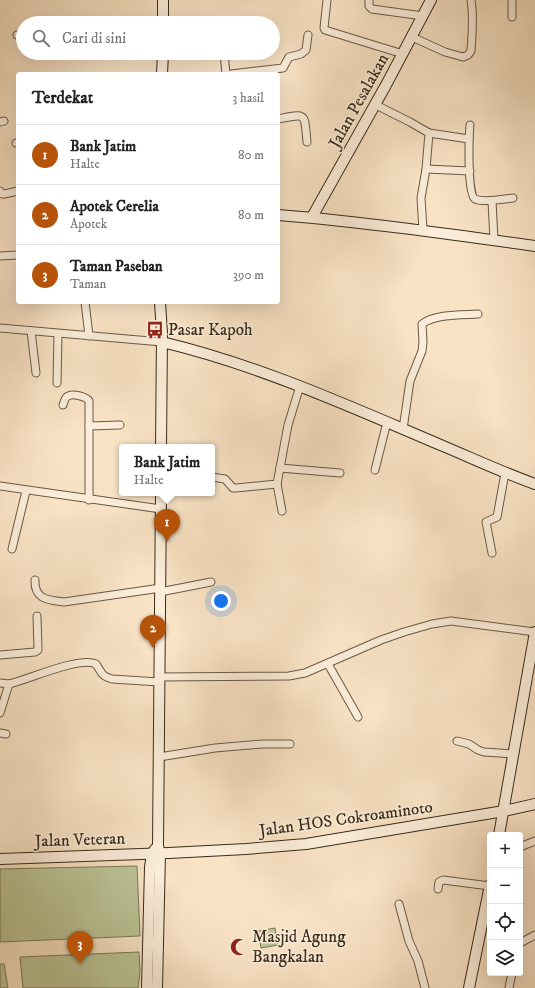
<!DOCTYPE html>
<html lang="id">
<head>
<meta charset="utf-8">
<style>
  body { margin:0; font-family:"IM FELL DW Pica",serif; background:#f6f6f6; color:#222 }
  .controls { position:absolute; right:12px; bottom:12px; display:grid; overflow:hidden; border-radius:4px; box-shadow:0 4px 16px #0002 }
  .controls button { width:36px; height:36px; display:grid; place-items:center; padding:0; border:0; border-bottom:1px solid #e0e0e0; background:#fff; color:#222; font:20px sans-serif }
  .you { position:absolute; left:221px; top:601px; width:14px; height:14px; margin:-10px; border:3px solid #fff; border-radius:50%; background:#1a73e8; box-shadow:0 0 0 6px #1a73e833 }
  .badge { display:grid; place-items:center; width:26px; height:26px; border-radius:50%; background:#b45309; color:#fff; font-size:13px; font-weight:700 }
  .pin { position:absolute; translate:-50% -33px; filter:drop-shadow(0 1px 2px #0008) }
  .pin::after { content:''; position:absolute; top:21px; width:14px; height:12px; background:inherit; clip-path:polygon(0 0,100% 0,50% 100%) }
  .popup { position:absolute; left:119px; top:444px; width:96px; height:52px; box-sizing:border-box; display:grid; place-content:center; border-radius:4px; background:#fff; filter:drop-shadow(0 1px 3px #0005); font-size:13px; white-space:nowrap; color:#767676 }
  .popup b { font-size:15px; color:#222 }
  .popup::after { content:''; position:absolute; left:50%; top:100%; margin-left:-8px; border:8px solid transparent; border-top-color:#fff }
  .list { margin:0; padding:0; list-style:none }
  h2 { display:flex; justify-content:space-between; align-items:center; height:52px; margin:0; padding:0 16px; font-size:17px }
  h2 small { font-size:13px; font-weight:400; color:#767676 }
  .list li { display:grid; grid-template-columns:26px 1fr auto; gap:12px; align-items:center; box-sizing:border-box; height:60px; padding:0 16px; border-top:1px solid #e0e0e0 }
  .list b { display:block; font-size:15px; white-space:nowrap }
  .list p { margin:0; font-size:13px; white-space:nowrap; color:#767676 }
  .list em { font-size:13px; font-style:normal; color:#767676 }
  .icon { flex:none; width:22px; height:22px; fill:none; stroke:currentColor; stroke-width:2; stroke-linecap:round; stroke-linejoin:round }
  .map { position:relative; flex:none; width:535px; height:988px; overflow:hidden }
  .search { position:absolute; background:#fff; box-shadow:0 4px 16px #0002; left:16px; top:16px; width:264px; height:44px; display:flex; align-items:center; gap:10px; box-sizing:border-box; padding:0 14px; border-radius:22px; color:#767676; font-size:15px }
  .panel { position:absolute; background:#fff; box-shadow:0 4px 16px #0002; left:16px; top:72px; width:264px; height:232px; border-radius:4px }
  .map>svg:first-child { display:block }
</style>
</head>
<body>
<div class="map">
<svg width="535" height="988" viewBox="0 0 535 988">
  <rect width="100%" height="100%" fill="#f9e3c5"/>
  <filter id="stains"><feTurbulence type="fractalNoise" baseFrequency=".005" numOctaves="4"/><feColorMatrix values="0 0 0 0 .2 0 0 0 0 .09 0 0 0 0 .02 0 0 0 .5 -.17"/></filter>
  <radialGradient id="worn" r=".72"><stop offset=".6" stop-color="#630" stop-opacity="0"/><stop offset="1" stop-color="#630" stop-opacity=".3"/></radialGradient>
  <g fill="#bbc497" stroke="#7a7859">
    <polygon points="137,866 140,936 0,942 0,869"/>
    <polygon points="275,928 278,945 261,948 258,931"/>
    <polygon points="139,952 140,972 138,988 23,988 20,957"/>
    <polygon points="0,964 4,964 8,988 0,988"/>
  </g>
  <g fill="none" stroke-linecap="round" stroke-linejoin="round">
    <g stroke="#695946" stroke-width="9">
      <g id="street">
        <polyline points="327,0 324,28 325,30 403,54"/>
        <polyline points="369,0 369,6 372,9 423,16"/>
        <polyline points="512,0 512,17"/>
        <polyline points="17,35 23,35"/>
        <path d="M 412,37 L 445,52 L 463,57 L 468,55 L 471,51 C 472,34 474,17 471,0"/>
        <polyline points="224,53 226,74"/>
        <polyline points="231,74 283,68 289,57 301,54 306,50 308,35"/>
        <polyline points="376,105 410,122 429,133 426,169 421,198 423,230"/>
        <path d="M 278,119 C 308,113 304,113 307,142"/>
        <polyline points="0,122 4,121"/>
        <path d="M 470,125 C 469,136 467,194 475,199 C 483,203 504,199 513,198"/>
        <polyline points="429,133 469,139"/>
        <polyline points="16,143 18,143"/>
        <polyline points="426,169 470,171"/>
        <polyline points="0,191 2,194 4,194 18,191"/>
        <polyline points="492,201 494,240"/>
        <polyline points="0,256 18,255"/>
        <polyline points="85,302 89,336"/>
        <polyline points="0,328 162,342"/>
        <polyline points="31,331 36,373"/>
        <polyline points="57,383 58,334"/>
        <path d="M 63,405 C 64,402 65,397 68,396 C 73,393 87,397 89,401 L 89,500"/>
        <polyline points="89,426 120,425"/>
        <path d="M 403,429 L 410,381 L 422,351 L 423,342 L 422,324 C 435,314 461,315 478,314"/>
        <polyline points="280,468 340,473"/>
        <polyline points="375,470 387,422"/>
        <polyline points="212,477 225,479 233,488 236,488 277,484 288,425 300,386"/>
        <polyline points="277,484 282,511"/>
        <polyline points="0,486 161,509"/>
        <polyline points="12,549 26,491"/>
        <polyline points="492,553 486,522 497,517 505,473"/>
        <path d="M 35,580 C 34,600 49,600 64,602 L 161,588"/>
        <polyline points="160,592 211,582"/>
        <polyline points="0,655 35,652 38,650 37,616"/>
        <polyline points="328,664 358,717"/>
        <polyline points="159,677 289,676 305,673 381,640 404,632 432,624 451,621 535,632"/>
        <path d="M 0,683 L 9,684 C 27,680 80,656 96,664 C 102,673 101,676 112,679 L 159,682"/>
        <polyline points="0,713 9,684"/>
        <polyline points="0,733 6,734"/>
        <polyline points="457,741 469,744 478,750 484,752 514,754"/>
        <polyline points="159,757 215,748 263,744 290,744"/>
        <polyline points="520,847 535,841"/>
        <polyline points="438,889 439,882 443,880 490,886"/>
        <polyline points="399,904 409,941 418,961 425,988"/>
        <polyline points="520,943 535,935"/>
        <polyline points="509,988 512,973"/>
      </g>
    </g>
    <g stroke="#392b1b" stroke-width="12">
      <g id="secondary">
        <polyline points="163,23 163,0"/>
        <polyline points="162,74 163,53"/>
        <path d="M 278,215 C 364,222 450,234 535,246"/>
        <polyline points="312,217 386,85 431,0"/>
        <polyline points="160,302 162,333 161,447"/>
        <path d="M 162,342 C 259,365 351,407 443,446 C 474,459 504,473 535,484"/>
        <polyline points="499,835 535,632"/>
        <polyline points="0,859 169,853 246,849 306,844 504,811 535,804"/>
        <polyline points="147,988 150,867 152,854 155,849"/>
        <polyline points="157,988 160,854 158,846 161,493"/>
        <polyline points="469,988 490,885"/>
      </g>
    </g>
    <use href="#street" stroke="#fbedd9" stroke-width="7"/>
    <use href="#secondary" stroke="#fbedd9" stroke-width="10"/>
  </g>
  <defs>
    <g id="bus-bare" transform="scale(1.38)"><path d="M-5-6H5V4H4V6H2V4H-2V6H-4V4H-5ZM-3.5-4V0h7V-4ZM-3.5 1.2v1.5H-2V1.2ZM2 1.2v1.5H3.5V1.2Z" fill="#8f2418" stroke="#fbedd9" stroke-width="2.5" paint-order="stroke"/></g>
    <g id="mosque-bare" transform="scale(1.38)"><path d="M3.5-4.9A6 6 0 1 0 3.5 4.9A5 5 0 1 1 3.5-4.9Z" fill="#8f2418" stroke="#fbedd9" stroke-width="2.5" paint-order="stroke"/></g>
  </defs>
  <g fill-rule="evenodd">
    <use href="#bus-bare" x="155" y="330"/>
    <use href="#mosque-bare" x="239" y="947"/>
  </g>
  <g text-anchor="middle" dominant-baseline="central" stroke-width="3" stroke-linejoin="round" paint-order="stroke">
    <g font-size="17" fill="#392b1b" stroke="#fbedd9">
      <text transform="translate(359 101) rotate(-61)">Jalan Pesalakan</text>
      <text transform="translate(346 819) rotate(-8)">Jalan HOS Cokroaminoto</text>
      <text transform="translate(80 840) rotate(-2)">Jalan Veteran</text>
    </g>
    <g font-size="17" fill="#392b1b" stroke="#fbedd9" text-anchor="start">
      <text x="168" y="330">Pasar Kapoh</text>
      <text x="252" y="937">Masjid Agung<tspan x="252" dy="20">Bangkalan</tspan></text>
    </g>
  </g>
  <rect width="100%" height="100%" filter="url(#stains)"/>
  <rect width="100%" height="100%" fill="url(#worn)"/>
</svg>
<div class="controls">
<button>+</button>
<button>−</button>
<button><svg class="icon" aria-label="locate" viewBox="0 0 24 24"><circle cx="12" cy="12" r="6"/><path d="M12 2v4M12 18v4M2 12h4M18 12h4"/></svg></button>
<button><svg class="icon" aria-label="layers" viewBox="0 0 24 24"><path d="M12 4l9 5-9 5-9-5zM3 14l9 5 9-5"/></svg></button>
</div>
<div class="you"></div>
<div class="pin badge" style="left:167px;top:542px">1</div>
<div class="popup"><b>Bank Jatim</b>Halte</div>
<div class="pin badge" style="left:153px;top:648px">2</div>
<div class="pin badge" style="left:80px;top:964px">3</div>
<div class="search"><svg class="icon" aria-label="search" viewBox="0 0 24 24"><circle cx="10" cy="10" r="6"/><path d="M15 15l6 6"/></svg>Cari di sini</div>
<section class="panel">
<h2>Terdekat<small>3 hasil</small></h2>
<ul class="list">
<li><span class="badge">1</span><div><b>Bank Jatim</b><p>Halte</p></div><em>80 m</em></li>
<li><span class="badge">2</span><div><b>Apotek Cerelia</b><p>Apotek</p></div><em>80 m</em></li>
<li><span class="badge">3</span><div><b>Taman Paseban</b><p>Taman</p></div><em>390 m</em></li>
</ul>
</section>
</div>
</body>
</html>
